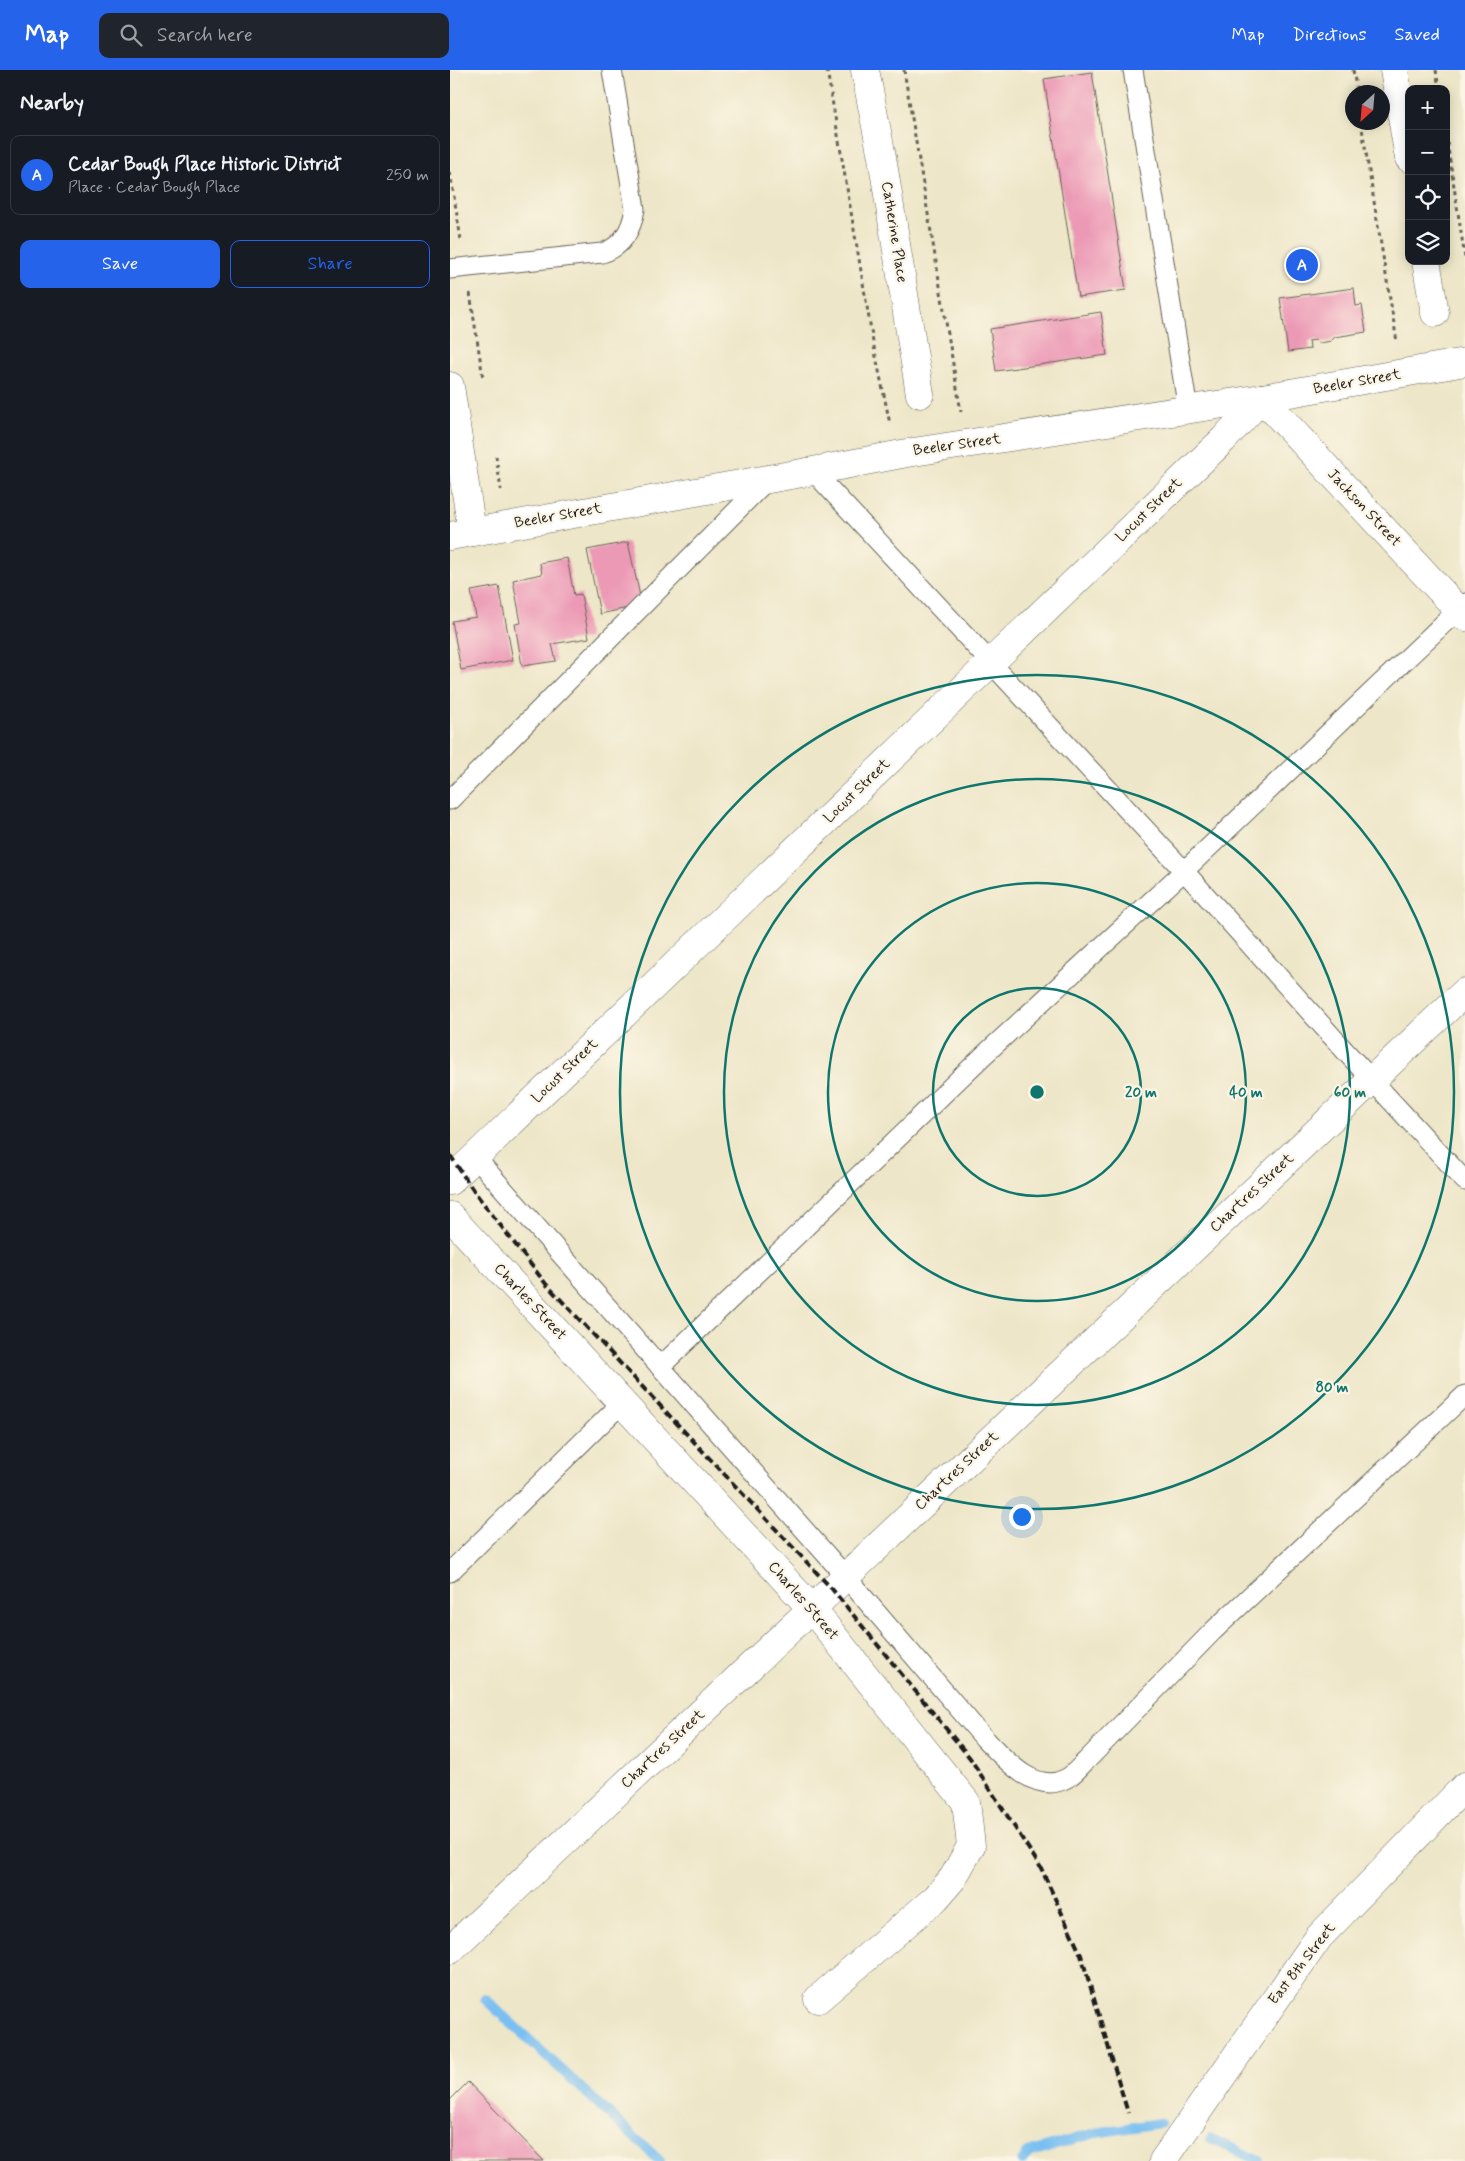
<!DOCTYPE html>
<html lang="en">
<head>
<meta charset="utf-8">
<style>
  body { margin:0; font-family:Mynerve,sans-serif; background:#20242c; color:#f1f3f6 }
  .controls { position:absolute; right:15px; top:15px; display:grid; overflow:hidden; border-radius:10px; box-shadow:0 2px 12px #0003 }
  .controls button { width:45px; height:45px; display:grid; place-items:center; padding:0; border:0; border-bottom:1px solid #363941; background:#171b24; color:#f1f3f6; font:25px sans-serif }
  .compass { position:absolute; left:895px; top:15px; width:45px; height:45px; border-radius:50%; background:#171b24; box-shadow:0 2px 12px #0003; rotate:206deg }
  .you { position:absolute; left:571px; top:1446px; width:18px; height:18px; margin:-12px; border:4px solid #fff; border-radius:50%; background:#1a73e8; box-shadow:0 0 0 8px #1a73e833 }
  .badge { display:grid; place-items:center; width:32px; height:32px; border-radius:50%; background:#2563eb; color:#fff; font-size:16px; font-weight:700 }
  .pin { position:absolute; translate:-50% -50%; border:2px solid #fff; box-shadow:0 1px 5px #0006 }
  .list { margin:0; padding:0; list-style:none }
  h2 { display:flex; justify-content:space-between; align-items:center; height:65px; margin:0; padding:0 20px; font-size:21px }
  h2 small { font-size:16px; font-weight:400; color:#9ea1a6 }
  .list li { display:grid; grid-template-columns:32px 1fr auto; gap:15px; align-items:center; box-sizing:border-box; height:80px; margin:0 10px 10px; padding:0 10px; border:1px solid #363941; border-radius:10px }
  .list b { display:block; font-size:19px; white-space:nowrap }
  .list p { margin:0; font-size:16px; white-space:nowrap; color:#9ea1a6 }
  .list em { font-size:16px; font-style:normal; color:#9ea1a6 }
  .actions { display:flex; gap:10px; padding:15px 20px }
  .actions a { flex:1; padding:11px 0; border:1px solid #2563eb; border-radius:10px; text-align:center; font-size:18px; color:#2563eb }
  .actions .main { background:#2563eb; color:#fff }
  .icon { flex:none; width:28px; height:28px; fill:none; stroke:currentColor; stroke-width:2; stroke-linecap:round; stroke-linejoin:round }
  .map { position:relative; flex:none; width:1015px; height:2091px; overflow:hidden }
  header { display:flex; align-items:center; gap:30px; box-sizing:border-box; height:70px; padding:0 25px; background:#2563eb; color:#fff }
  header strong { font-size:24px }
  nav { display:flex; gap:28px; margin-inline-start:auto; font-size:18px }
  .search { width:350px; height:45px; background:#20242c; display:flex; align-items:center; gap:12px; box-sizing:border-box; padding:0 18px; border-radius:10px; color:#9ea1a6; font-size:19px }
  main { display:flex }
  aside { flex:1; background:#171b24 }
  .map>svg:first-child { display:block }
</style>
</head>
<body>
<header>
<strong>Map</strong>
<div class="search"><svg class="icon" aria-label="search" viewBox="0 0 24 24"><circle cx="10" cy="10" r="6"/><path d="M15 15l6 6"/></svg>Search here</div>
<nav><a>Map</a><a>Directions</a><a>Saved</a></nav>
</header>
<main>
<aside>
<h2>Nearby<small></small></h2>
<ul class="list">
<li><span class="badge">A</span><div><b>Cedar Bough Place Historic District</b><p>Place · Cedar Bough Place</p></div><em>250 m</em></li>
</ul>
<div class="actions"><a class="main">Save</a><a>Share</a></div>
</aside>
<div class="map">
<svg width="1015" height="2091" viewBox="0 0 1015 2091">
  <rect width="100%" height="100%" fill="#fcf5e5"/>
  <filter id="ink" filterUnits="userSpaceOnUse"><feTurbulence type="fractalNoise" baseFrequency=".02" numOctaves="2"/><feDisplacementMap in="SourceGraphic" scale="10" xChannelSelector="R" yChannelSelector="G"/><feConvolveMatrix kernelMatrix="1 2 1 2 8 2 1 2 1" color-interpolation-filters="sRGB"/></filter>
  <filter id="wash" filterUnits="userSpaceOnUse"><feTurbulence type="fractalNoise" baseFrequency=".0096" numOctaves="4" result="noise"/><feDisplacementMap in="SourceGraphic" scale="20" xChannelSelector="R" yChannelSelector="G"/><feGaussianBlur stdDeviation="1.12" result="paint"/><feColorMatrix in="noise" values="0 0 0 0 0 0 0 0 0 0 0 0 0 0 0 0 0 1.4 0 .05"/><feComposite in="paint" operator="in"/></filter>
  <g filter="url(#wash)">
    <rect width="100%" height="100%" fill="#ede6c8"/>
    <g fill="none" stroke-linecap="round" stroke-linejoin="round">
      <g stroke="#7abff1" stroke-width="10">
        <polyline points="35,1929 210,2091"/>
        <polyline points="760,2068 809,2091"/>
        <polyline points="572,2091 578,2083 645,2063 710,2053"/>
      </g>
    </g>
    <g id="blocks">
      <g fill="#ec99b6">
        <polygon points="642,2 676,220 628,227 594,9"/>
        <polygon points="904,218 906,236 912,235 916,262 885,267 881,271 870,273 866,270 859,271 860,279 838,282 830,228"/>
        <polygon points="651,242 657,285 546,301 540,259"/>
        <polygon points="178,472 192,535 150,544 137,480"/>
        <polygon points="117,488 124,525 131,524 139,568 102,574 106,591 72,596 65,554 71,553 63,510 92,504 90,493"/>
        <polygon points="49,516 63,590 11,600 2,551 26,547 21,521"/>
        <polygon points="18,2012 94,2091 0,2091 0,2030"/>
      </g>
    </g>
  </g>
  <g filter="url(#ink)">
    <use href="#blocks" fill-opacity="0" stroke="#656358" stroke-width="1"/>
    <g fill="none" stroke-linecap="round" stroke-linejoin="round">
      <g stroke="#656358" stroke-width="21">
        <g id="service">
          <polyline points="683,0 738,340"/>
          <path d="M 0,199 L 152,183 C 173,177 182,158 185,139 L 162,0"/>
          <polyline points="363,401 734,801 1015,533"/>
          <polyline points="0,730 318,409"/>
          <path d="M 25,1087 L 396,1507 L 534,1668 C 553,1687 584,1725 615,1709 C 623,1706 630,1696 636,1691 L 763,1561 L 1015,1325"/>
          <polyline points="210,1297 534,985 734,801 896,982 1015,1111"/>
          <polyline points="0,1502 172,1333"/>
        </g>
      </g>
      <g stroke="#656358" stroke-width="29">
        <g id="minor">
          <polyline points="415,0 432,87 470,324"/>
          <polyline points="944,0 959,88"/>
          <polyline points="976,191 985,243"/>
          <polyline points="0,316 22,462"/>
          <polyline points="812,328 1015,547"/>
          <polyline points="0,466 363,401 457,383 812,328 1015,292"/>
          <polyline points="0,1111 773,370 812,328"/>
          <polyline points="0,1146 362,1539 516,1732 521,1776 503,1808 486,1828 368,1929"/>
          <polyline points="0,1880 1015,922"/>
        </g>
      </g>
      <g stroke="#656358" stroke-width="29">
        <polyline id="tertiary" points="713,2091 869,1867 1015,1716"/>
      </g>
      <g stroke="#656358" stroke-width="3" stroke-dasharray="4 4" stroke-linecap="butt">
        <polyline points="377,0 423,272 440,354"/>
        <polyline points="454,0 511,342"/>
        <polyline points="903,0 907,22"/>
        <polyline points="986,0 989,19"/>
        <polyline points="911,52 947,272"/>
        <polyline points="996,65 1015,188"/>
        <polyline points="0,102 11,170"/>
        <polyline points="20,223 33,308"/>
        <polyline points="46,386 51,420"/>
      </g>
      <use href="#service" stroke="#fff" stroke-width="19"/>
      <use href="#minor" stroke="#fff" stroke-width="28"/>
      <use href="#tertiary" stroke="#fff" stroke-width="28"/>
      <polyline stroke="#1c1c1c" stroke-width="4" stroke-dasharray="8 4" stroke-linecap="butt" points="0,1085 23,1120 96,1214 382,1519 520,1688 591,1798 631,1885 678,2043"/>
    </g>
  </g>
  <g fill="none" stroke="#0f766e" stroke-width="2.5">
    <circle cx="587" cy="1022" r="104"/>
    <circle cx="587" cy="1022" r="209"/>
    <circle cx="587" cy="1022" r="313"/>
    <circle cx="587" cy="1022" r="417"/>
  </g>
  <g text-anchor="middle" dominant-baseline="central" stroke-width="4.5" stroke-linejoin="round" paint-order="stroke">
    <g font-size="15" fill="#1c1c1c" stroke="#fcf5e5">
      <text transform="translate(444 162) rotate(81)">Catherine Place</text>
      <text transform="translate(907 312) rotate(-10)">Beeler Street</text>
      <text transform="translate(507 375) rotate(-8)">Beeler Street</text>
      <text transform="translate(914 438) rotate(47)">Jackson Street</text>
      <text transform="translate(699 440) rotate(-44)">Locust Street</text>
      <text transform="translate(108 446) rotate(-10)">Beeler Street</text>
      <text transform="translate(407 721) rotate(-44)">Locust Street</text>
      <text transform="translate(115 1001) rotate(-44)">Locust Street</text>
      <text transform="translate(802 1123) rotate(-43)">Chartres Street</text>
      <text transform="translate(80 1232) rotate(47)">Charles Street</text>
      <text transform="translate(507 1401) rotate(-43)">Chartres Street</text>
      <text transform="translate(353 1531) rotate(49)">Charles Street</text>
      <text transform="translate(213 1679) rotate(-43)">Chartres Street</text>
      <text transform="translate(852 1894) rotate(-52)">East 8th Street</text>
    </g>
  </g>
  <circle cx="587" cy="1022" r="8" fill="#0f766e" stroke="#fcf5e5" stroke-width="2.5"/>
  <g font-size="15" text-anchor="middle" font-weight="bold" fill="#0f766e" stroke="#fcf5e5" stroke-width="4.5" stroke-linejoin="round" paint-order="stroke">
    <text x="691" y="1027">20 m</text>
    <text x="796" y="1027">40 m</text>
    <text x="900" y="1027">60 m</text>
    <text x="882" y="1322">80 m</text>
  </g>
</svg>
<div class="controls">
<button>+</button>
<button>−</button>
<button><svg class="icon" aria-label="locate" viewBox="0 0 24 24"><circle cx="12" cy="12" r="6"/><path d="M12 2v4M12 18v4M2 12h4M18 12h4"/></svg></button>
<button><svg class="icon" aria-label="layers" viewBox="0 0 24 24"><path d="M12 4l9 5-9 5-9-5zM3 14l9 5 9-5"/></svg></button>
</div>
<svg class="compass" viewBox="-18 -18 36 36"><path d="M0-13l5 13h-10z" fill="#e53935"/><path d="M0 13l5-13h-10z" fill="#9ea1a6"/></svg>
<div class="you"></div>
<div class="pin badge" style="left:852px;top:195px">A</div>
</div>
</main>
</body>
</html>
